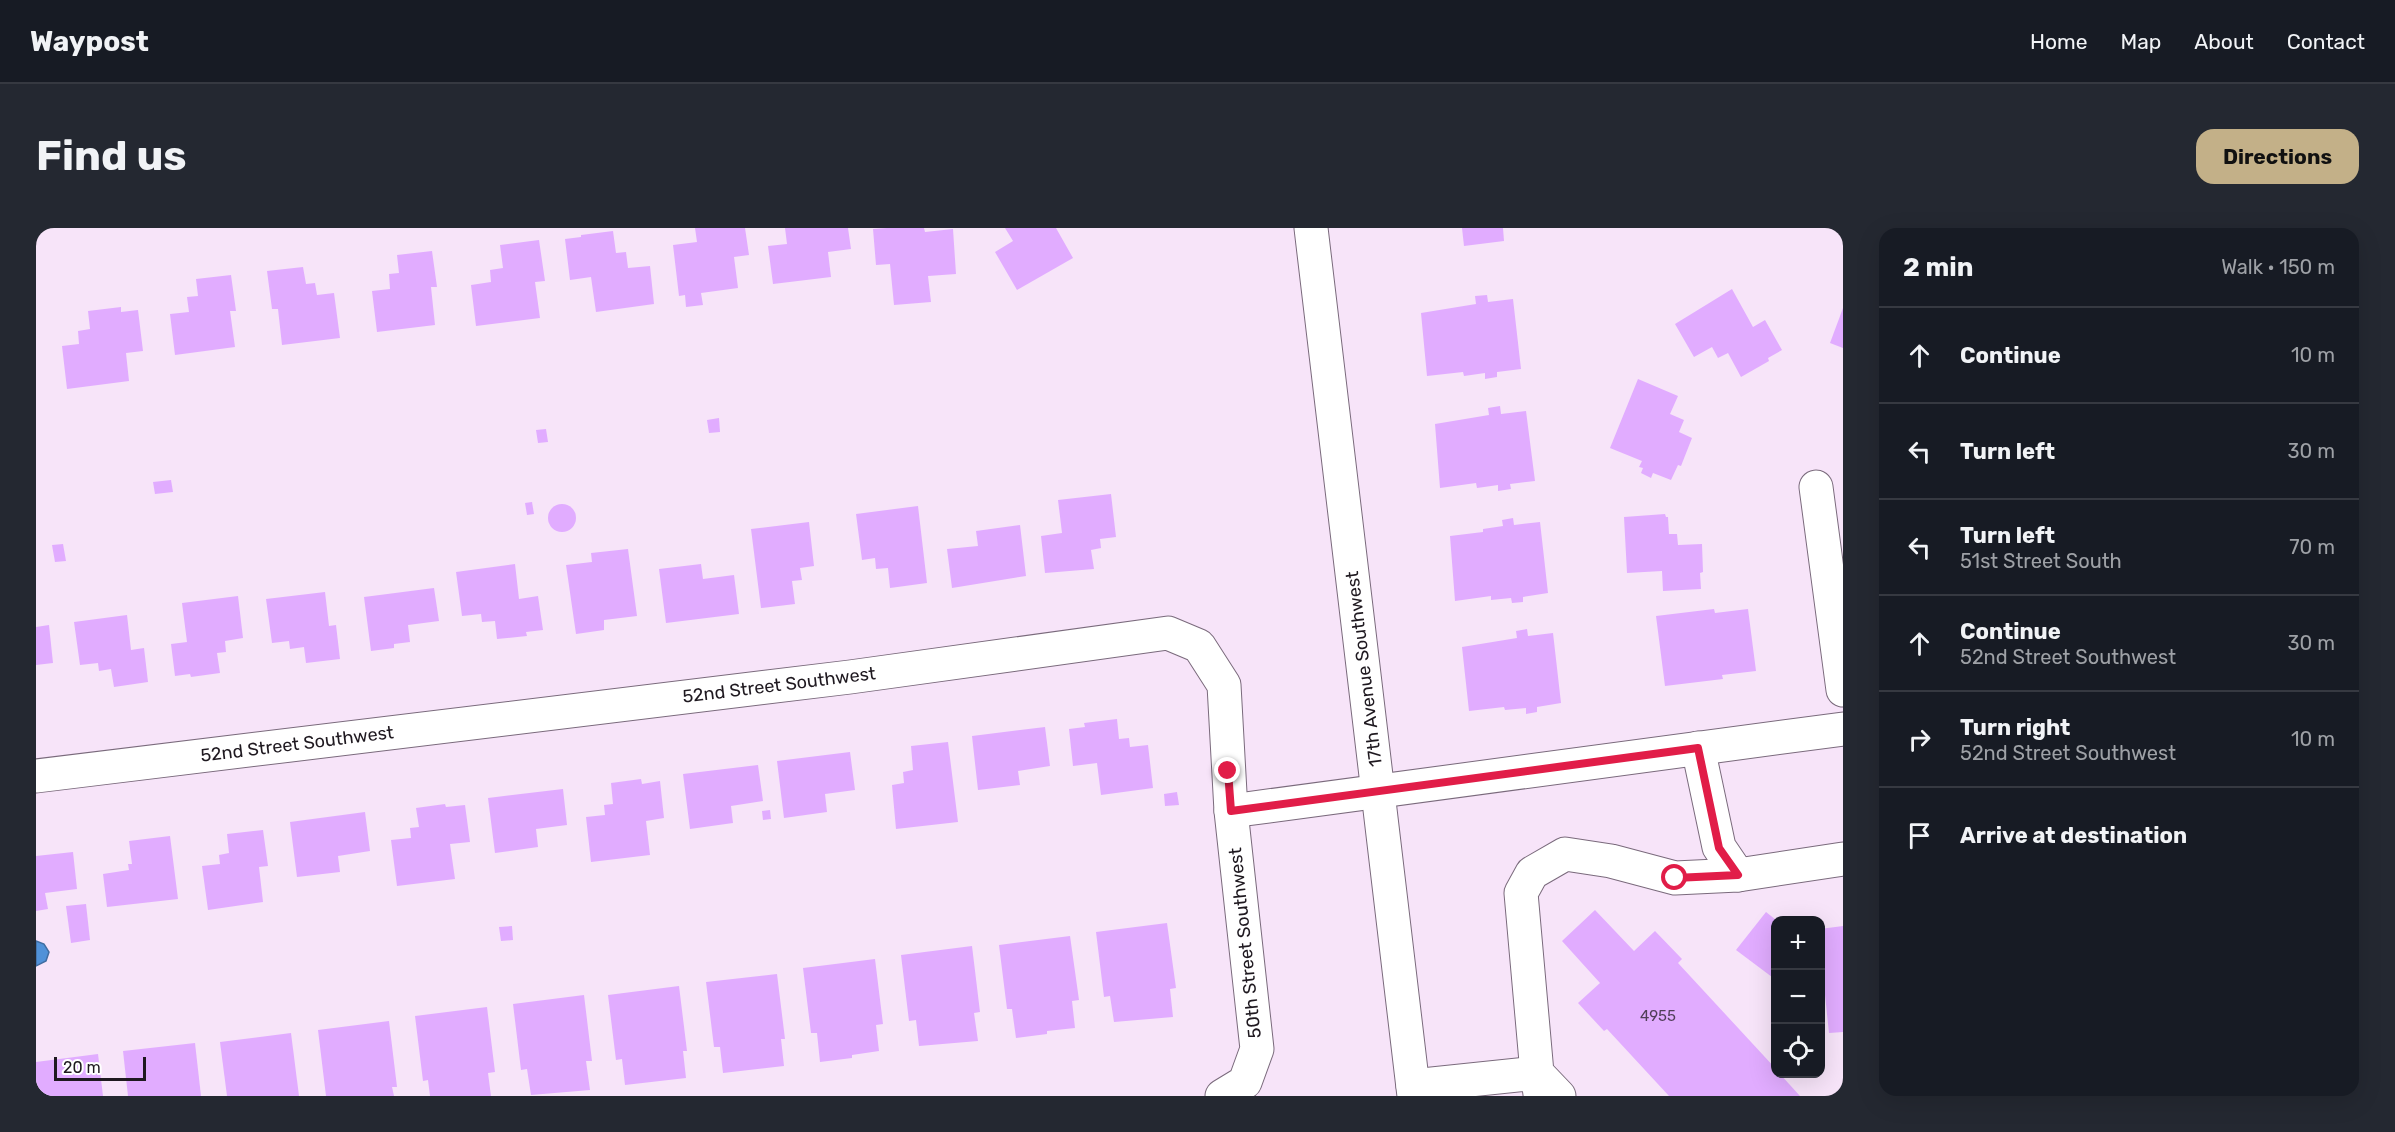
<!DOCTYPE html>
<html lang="en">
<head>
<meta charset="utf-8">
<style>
  body { margin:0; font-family:Rubik,sans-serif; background:#242831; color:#f1f3f6 }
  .controls { position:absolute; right:18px; bottom:18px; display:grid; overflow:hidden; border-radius:12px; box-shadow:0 6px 24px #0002 }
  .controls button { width:54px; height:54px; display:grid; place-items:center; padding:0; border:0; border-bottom:2px solid #363941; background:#171b24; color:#f1f3f6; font:30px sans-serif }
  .scale { position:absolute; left:18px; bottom:15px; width:92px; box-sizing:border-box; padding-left:6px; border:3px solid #1f1920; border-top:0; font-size:16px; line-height:21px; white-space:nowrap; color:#1f1920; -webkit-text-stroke:4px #fff; paint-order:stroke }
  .stop { position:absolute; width:18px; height:18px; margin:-14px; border:4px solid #e11d48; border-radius:50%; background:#fff }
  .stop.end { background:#e11d48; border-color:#fff; box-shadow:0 2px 6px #0008 }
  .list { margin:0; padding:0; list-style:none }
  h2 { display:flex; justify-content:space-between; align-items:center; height:78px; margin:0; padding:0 24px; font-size:26px }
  h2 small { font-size:20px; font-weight:400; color:#9ea1a6 }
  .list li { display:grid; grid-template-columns:39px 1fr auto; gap:18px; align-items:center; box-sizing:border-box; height:96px; padding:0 24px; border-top:2px solid #363941 }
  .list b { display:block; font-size:22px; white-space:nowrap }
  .list p { margin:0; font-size:20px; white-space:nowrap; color:#9ea1a6 }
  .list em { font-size:20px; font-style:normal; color:#9ea1a6 }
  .icon { flex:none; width:33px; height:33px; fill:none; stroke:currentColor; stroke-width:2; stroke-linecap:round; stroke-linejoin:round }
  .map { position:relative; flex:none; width:1807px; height:868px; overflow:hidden; border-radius:18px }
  header { display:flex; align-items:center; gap:36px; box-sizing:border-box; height:84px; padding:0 30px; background:#171b24; border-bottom:2px solid #363941 }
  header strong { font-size:28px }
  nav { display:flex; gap:33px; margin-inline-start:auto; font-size:21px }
  .intro { display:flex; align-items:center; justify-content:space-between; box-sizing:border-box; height:144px; padding:0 36px }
  h1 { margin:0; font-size:42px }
  .button { padding:15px 27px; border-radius:18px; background:#c3b088; color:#111; font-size:21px; font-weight:700 }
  main { display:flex; gap:36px; padding:0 36px }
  aside { flex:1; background:#171b24; border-radius:18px; box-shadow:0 6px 24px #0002 }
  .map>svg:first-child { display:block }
</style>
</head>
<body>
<header>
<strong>Waypost</strong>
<nav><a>Home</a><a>Map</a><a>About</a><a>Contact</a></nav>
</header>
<div class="intro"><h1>Find us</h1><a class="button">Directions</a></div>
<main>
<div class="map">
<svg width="1807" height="868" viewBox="0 0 1807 868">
  <rect width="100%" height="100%" fill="#f7e4f9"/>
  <polygon fill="#5091d8" stroke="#416da1" stroke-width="1.5" points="0,713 8,716 13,724 10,733 0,738"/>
  <g fill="#e1acff">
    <polygon points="659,0 709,0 713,27 698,29 702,60 665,65 667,77 650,79 649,67 643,68 637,17 661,14"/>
    <polygon points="749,0 812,0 815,21 792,24 795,49 737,56 732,18 751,16"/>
    <polygon points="851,0 888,0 889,4 917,1 920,46 892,48 895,74 858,77 854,36 840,37 837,1"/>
    <polygon points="969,0 1020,0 1037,30 981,62 959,24 977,13"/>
    <polygon points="1426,0 1467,0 1468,13 1428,18"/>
    <polygon points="577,3 580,25 590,24 592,40 614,38 618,76 560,84 555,49 534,52 529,11 545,9 545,7"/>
    <polygon points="503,12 509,53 499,54 504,90 440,98 435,57 455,54 454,42 467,40 464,17"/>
    <polygon points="396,23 401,59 395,59 399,97 341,104 336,63 354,61 353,46 363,45 361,27"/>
    <polygon points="267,39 270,56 279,55 281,67 298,65 304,110 246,117 242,81 236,81 231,43"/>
    <polygon points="195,47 200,83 194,83 199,119 139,127 134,86 153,84 151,69 162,68 160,51"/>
    <polygon points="1696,61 1717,99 1729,92 1746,122 1732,130 1733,133 1705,149 1692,125 1682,130 1676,119 1658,129 1639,96"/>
    <polygon points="1451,67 1452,74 1477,71 1485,141 1461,144 1461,149 1449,151 1449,145 1428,148 1427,144 1391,148 1385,85 1440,76 1439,68"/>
    <polygon points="85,79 85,84 102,82 107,123 90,125 93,153 31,161 26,118 43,116 42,103 54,101 52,83"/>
    <polygon points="1807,80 1807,120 1794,115"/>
    <polygon points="1602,151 1642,168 1634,186 1648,192 1643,204 1656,210 1645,238 1642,237 1635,252 1617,245 1615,250 1605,245 1607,240 1603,239 1606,233 1574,220"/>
    <polygon points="1464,178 1465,186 1490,183 1499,253 1474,256 1475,261 1462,263 1462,257 1441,260 1440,255 1404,260 1399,196 1453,187 1452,180"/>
    <polygon points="683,190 684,204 673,205 671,192"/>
    <polygon points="510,201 512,214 502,215 500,202"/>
    <polygon points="135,252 137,264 119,266 117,254"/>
    <polygon points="1075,266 1080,309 1064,311 1065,320 1055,322 1058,341 1009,345 1005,308 1026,305 1022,272"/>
    <polygon points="496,274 498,286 491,287 489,275"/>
    <circle cx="526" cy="290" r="14"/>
    <polygon points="882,278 891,355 854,360 852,340 840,341 839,330 826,332 820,286"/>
    <polygon points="1629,286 1630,289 1632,289 1633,306 1641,306 1642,317 1666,316 1667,344 1664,345 1665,361 1627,363 1626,343 1591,345 1588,289"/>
    <polygon points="1477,290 1478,297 1504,294 1512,365 1487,369 1487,374 1476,375 1475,370 1455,372 1455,368 1419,373 1414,308 1447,304 1447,301 1467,298 1466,292"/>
    <polygon points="773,294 778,338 764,340 766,352 756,353 759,376 725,380 715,301"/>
    <polygon points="984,297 990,348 916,360 911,321 942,318 940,303"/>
    <polygon points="27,316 30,333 19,334 16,317"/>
    <polygon points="592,321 601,388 568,392 568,402 540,406 530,337 556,334 555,325"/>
    <polygon points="479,336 483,371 502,368 507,402 490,404 491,408 461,411 459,393 446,394 445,386 426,388 420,344"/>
    <polygon points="665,336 667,351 698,347 703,386 630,395 623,341"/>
    <polygon points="398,360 403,393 372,397 374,414 358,416 358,420 335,423 328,369"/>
    <polygon points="289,364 293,398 300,397 304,431 270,435 268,419 254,421 253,413 236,415 230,371"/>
    <polygon points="202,368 207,410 189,413 190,424 181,425 184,445 155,449 154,446 139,448 135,416 151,414 146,375"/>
    <polygon points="1678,381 1679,385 1712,381 1720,443 1686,447 1687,451 1629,458 1620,388"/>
    <polygon points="91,387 95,422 108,420 112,454 78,459 75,441 63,443 62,435 44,437 38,394"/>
    <polygon points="13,397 17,435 0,437 0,399"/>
    <polygon points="1491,401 1492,408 1517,405 1525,475 1501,479 1501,484 1490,486 1490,480 1469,482 1468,479 1433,483 1426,419 1481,410 1480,403"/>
    <polygon points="1081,491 1083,511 1093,510 1094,519 1112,517 1117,560 1065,567 1061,535 1037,538 1033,501 1049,499 1048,495"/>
    <polygon points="1009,499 1014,538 982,543 984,557 942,562 936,508"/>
    <polygon points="912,514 922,594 860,601 856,557 868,555 867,544 877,542 875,518"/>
    <polygon points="814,524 819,562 789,566 791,584 748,590 741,533"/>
    <polygon points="722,537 727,573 695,578 697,595 654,601 647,546"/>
    <polygon points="605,551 606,556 624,553 628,590 610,593 614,627 555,634 550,589 569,587 568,577 577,576 575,555"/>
    <polygon points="527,561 531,597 500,601 502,619 459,625 452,570"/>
    <polygon points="1141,564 1143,577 1129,578 1128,566"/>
    <polygon points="409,576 410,579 429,577 434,614 414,616 419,651 361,658 355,612 375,610 374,600 383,599 380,580"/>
    <polygon points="734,582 735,591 727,592 726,583"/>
    <polygon points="329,584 334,623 302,628 304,644 261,649 254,594"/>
    <polygon points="227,602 232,638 223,639 227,674 172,682 166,638 184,636 183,627 193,625 191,606"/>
    <polygon points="134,608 142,671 71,679 67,646 93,642 92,636 96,636 93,613"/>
    <polygon points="37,624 41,661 9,665 12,681 0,683 0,628"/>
    <polygon points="50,676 54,712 35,715 30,678"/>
    <polygon points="1559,682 1598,723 1619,703 1646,731 1642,735 1740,841 1740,846 1744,846 1764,868 1633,868 1571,801 1568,803 1542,775 1564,755 1526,713"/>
    <polygon points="1730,684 1740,692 1740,752 1700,722"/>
    <polygon points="1131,695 1140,760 1134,761 1137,789 1078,794 1074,768 1068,769 1060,704"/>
    <polygon points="476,698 477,712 465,713 463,699"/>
    <polygon points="1807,698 1807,804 1793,805 1789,767 1784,768 1784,701"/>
    <polygon points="1034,708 1043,772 1036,773 1039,800 1011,803 1011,806 980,810 976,781 971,781 963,717"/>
    <polygon points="936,718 944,784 938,785 942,813 883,818 880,792 873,793 865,727"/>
    <polygon points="839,731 847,796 840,797 843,823 816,827 816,830 784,834 781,805 775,805 767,740"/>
    <polygon points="741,746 749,811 745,811 748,838 687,845 684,819 678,819 670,754"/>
    <polygon points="643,758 651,823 647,823 650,850 589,857 586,831 580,832 572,767"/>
    <polygon points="548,767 556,833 550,833 554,862 495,867 491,841 485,842 477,776"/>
    <polygon points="451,779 459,844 452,845 455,868 394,868 392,852 387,853 379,788"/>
    <polygon points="353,793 361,859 356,859 358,868 290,868 282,802"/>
    <polygon points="255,805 263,868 191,868 184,814"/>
    <polygon points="159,815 165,868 92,868 87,823"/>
    <polygon points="62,826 67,868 0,868 0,834"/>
  </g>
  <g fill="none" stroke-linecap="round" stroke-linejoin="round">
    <g stroke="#7a6a7c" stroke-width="35">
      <g id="minor">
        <polyline points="1275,0 1378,868"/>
        <polyline points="1780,259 1807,462"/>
        <polyline points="1662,520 1683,619 1702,647 1807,631"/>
        <polyline points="0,548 814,449 1132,405 1163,418 1188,457 1195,583 1221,821 1209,854 1186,868"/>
        <polyline points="1195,583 1807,501"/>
        <polyline points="1377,858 1501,845 1504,866"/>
        <polyline points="1523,868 1501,845 1485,665 1496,645 1529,626 1575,633 1639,650 1702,647"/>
      </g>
    </g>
    <use href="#minor" stroke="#fff" stroke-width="33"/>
  </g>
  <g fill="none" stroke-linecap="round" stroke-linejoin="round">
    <polyline stroke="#e11d48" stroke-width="8" points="1192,543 1195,583 1662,520 1683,620 1702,647 1639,650"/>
  </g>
  <g text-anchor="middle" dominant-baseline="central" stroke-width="4.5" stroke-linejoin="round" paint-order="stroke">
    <g font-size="15" fill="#503e58">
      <text x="1622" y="788">4955</text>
    </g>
    <g font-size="18" fill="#1f1920" stroke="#fff">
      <text transform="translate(1328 441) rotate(-97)">17th Avenue Southwest</text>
      <text transform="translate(743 457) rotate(-7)">52nd Street Southwest</text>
      <text transform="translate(261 516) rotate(-7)">52nd Street Southwest</text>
      <text transform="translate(1209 715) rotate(-96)">50th Street Southwest</text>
    </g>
  </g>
</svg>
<div class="controls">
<button>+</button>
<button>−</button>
<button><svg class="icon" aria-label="locate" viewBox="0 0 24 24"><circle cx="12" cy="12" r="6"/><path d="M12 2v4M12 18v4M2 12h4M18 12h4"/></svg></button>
</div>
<div class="scale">20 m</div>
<div class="stop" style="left:1639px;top:650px"></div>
<div class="stop end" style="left:1192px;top:543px"></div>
</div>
<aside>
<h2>2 min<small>Walk · 150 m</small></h2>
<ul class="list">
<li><svg class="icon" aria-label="ahead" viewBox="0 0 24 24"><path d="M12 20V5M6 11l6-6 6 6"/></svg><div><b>Continue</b></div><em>10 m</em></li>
<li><svg class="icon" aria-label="left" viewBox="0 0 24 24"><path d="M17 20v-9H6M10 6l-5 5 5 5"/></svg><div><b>Turn left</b></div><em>30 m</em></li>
<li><svg class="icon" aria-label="left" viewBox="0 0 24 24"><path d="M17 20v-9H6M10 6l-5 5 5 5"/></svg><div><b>Turn left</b><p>51st Street South</p></div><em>70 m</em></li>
<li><svg class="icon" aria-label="ahead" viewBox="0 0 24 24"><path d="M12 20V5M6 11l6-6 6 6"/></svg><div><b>Continue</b><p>52nd Street Southwest</p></div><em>30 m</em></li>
<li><svg class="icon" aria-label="right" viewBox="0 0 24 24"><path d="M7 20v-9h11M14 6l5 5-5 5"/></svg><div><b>Turn right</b><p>52nd Street Southwest</p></div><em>10 m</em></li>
<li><svg class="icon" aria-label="arrive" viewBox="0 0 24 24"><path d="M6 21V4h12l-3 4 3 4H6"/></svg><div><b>Arrive at destination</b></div></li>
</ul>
</aside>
</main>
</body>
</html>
